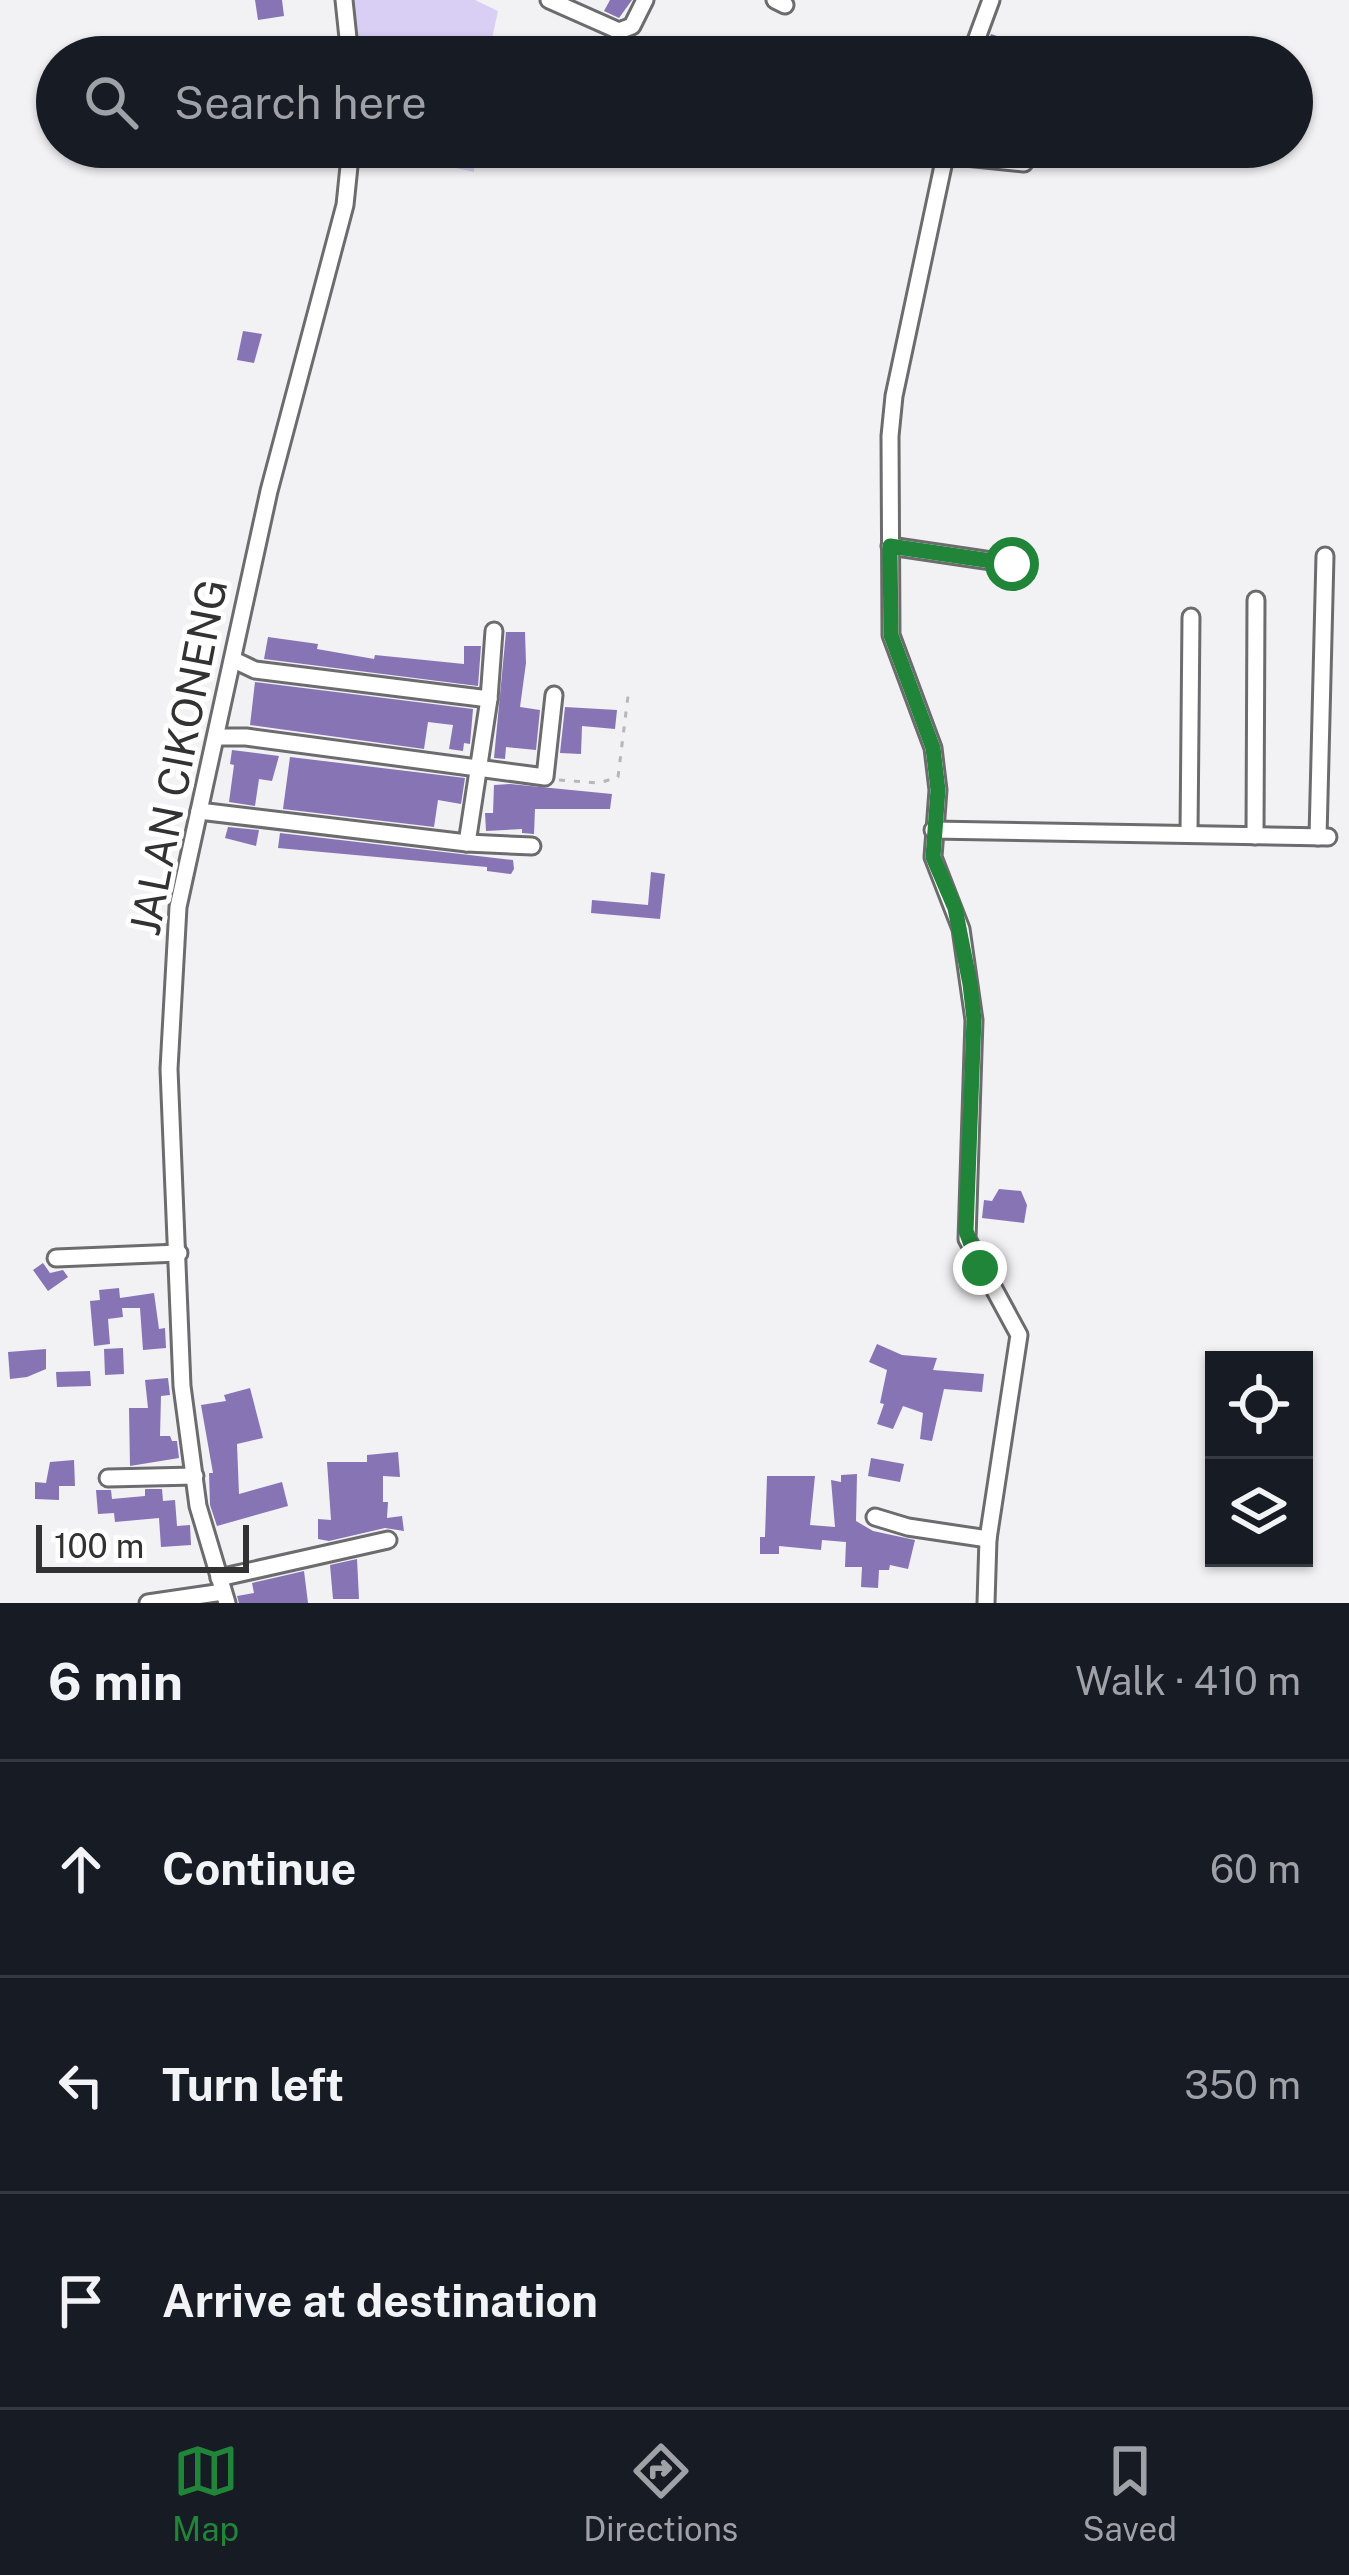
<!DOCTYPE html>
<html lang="en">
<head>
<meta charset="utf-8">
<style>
  body { margin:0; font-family:"Public Sans",sans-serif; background:#20242c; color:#f1f3f6 }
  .controls { position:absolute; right:36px; bottom:36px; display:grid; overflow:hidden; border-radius:0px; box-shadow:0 3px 9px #0004 }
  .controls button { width:108px; height:108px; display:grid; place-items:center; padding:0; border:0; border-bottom:3px solid #363941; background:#171b24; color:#f1f3f6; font:60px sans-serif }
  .scale { position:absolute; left:36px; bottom:30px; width:213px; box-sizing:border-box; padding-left:12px; border:6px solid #323233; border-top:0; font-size:33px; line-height:42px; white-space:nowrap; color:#323233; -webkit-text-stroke:9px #fff; paint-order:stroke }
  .stop { position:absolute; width:36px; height:36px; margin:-27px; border:9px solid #218539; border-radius:50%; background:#fff }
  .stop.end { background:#218539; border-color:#fff; box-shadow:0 3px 12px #0008 }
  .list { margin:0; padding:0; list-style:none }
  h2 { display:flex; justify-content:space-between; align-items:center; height:156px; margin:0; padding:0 48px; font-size:51px }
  h2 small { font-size:39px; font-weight:400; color:#9ea1a6 }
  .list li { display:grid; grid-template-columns:78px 1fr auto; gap:36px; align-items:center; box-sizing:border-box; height:216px; padding:0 48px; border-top:3px solid #363941 }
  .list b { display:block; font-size:45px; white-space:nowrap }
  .list em { font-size:39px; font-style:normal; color:#9ea1a6 }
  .icon { flex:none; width:66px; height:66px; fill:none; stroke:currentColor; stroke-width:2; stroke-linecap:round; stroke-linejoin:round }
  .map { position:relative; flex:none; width:1349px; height:1603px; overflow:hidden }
  .search { position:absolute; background:#171b24; box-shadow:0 3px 9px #0004; left:36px; right:36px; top:36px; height:132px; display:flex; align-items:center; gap:30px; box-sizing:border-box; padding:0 42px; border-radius:66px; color:#9ea1a6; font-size:45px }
  .sheet { height:804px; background:#171b24 }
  nav { display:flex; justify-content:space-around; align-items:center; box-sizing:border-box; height:168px; border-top:3px solid #363941; background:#171b24; font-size:33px; color:#9ea1a6 }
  nav a { display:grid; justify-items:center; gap:6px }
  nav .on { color:#218539 }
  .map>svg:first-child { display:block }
</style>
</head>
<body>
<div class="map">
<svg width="1349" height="1603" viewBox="0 0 1349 1603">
  <rect width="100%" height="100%" fill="#f2f1f4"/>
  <g fill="#d9cff5">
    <polygon points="347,0 475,0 498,11 488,57 358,57"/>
    <polygon points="374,147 475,147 474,172 374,150"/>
  </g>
  <g fill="#8774b5">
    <polygon points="255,0 282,0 284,16 258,20"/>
    <polygon points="610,0 632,0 619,18 604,11"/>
    <polygon points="991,34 1053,55 1053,57 983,55"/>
    <polygon points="243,331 262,334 254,363 237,360"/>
    <polygon points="506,632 525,632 526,663 520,707 540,710 536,750 506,747 505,759 494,758"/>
    <polygon points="268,637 318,644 317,649 374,659 375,655 464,664 464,646 481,646 478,686 264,659"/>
    <polygon points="255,682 473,709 470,744 464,743 463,751 449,749 453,725 428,722 424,749 250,725"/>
    <polygon points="565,707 617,710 615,729 582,726 581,754 560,753"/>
    <polygon points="232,750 279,756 272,781 259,779 255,806 229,802 234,765 230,764"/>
    <polygon points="290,757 465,778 461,804 438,800 434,827 283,809"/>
    <polygon points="510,784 612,794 610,809 535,809 534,834 522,833 522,829 486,831 485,813 493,813 494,785"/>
    <polygon points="228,827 259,830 256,846 225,838"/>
    <polygon points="280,833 513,860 514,869 511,874 487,871 487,867 278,848"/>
    <polygon points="651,872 665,874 660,919 591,913 592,900 648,905"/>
    <polygon points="999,1189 1021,1191 1027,1205 1024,1223 982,1218 984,1200 992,1201"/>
    <polygon points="43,1263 50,1273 63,1270 68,1277 48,1291 33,1270"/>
    <polygon points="119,1288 120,1298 154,1293 159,1329 165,1328 166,1348 143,1350 140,1308 122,1308 123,1317 108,1319 110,1344 94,1346 90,1301 100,1300 99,1290"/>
    <polygon points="877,1344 902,1355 937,1358 933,1370 984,1374 982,1392 944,1389 932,1441 920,1439 923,1413 903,1406 893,1429 877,1424 884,1404 880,1403 887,1370 869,1362"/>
    <polygon points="123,1348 124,1374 105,1375 104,1349"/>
    <polygon points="46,1349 46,1369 27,1377 10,1379 8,1352"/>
    <polygon points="90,1371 91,1386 57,1387 56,1372"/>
    <polygon points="168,1378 170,1395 161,1396 160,1436 170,1436 172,1441 177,1441 179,1458 130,1466 129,1408 148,1408 145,1380"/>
    <polygon points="250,1388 263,1438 237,1444 239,1494 282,1482 288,1506 217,1526 210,1505 209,1473 213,1473 201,1405 226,1401 224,1395"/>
    <polygon points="398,1452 400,1477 383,1476 383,1502 388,1502 387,1518 402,1516 404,1531 385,1528 329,1541 318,1539 318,1519 331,1520 327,1462 367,1462 367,1455"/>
    <polygon points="871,1458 904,1464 900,1482 868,1476"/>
    <polygon points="74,1460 75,1486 59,1486 59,1500 35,1499 35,1482 46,1483 50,1462"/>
    <polygon points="857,1474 856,1521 873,1531 915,1540 908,1569 890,1565 889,1570 879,1570 878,1588 861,1587 862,1567 845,1567 846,1542 822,1540 821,1550 779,1546 779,1554 760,1554 760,1537 765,1537 767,1476 815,1476 810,1525 835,1527 831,1480 841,1482 841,1475"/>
    <polygon points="145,1489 162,1489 163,1501 175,1500 177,1526 190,1525 191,1545 161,1547 159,1518 115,1522 114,1513 98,1514 96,1490 111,1490 112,1499 145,1496"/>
    <polygon points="357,1559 359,1599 333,1599 330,1565"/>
    <polygon points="304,1571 308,1603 239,1603 237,1596 254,1593 252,1583"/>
  </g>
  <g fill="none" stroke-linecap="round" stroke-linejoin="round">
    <g stroke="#6c6c6e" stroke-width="21">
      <g id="minor">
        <polyline points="344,0 350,57"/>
        <polyline points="549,0 619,31 632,26 645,0"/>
        <polyline points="775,0 785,5"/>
        <polyline points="970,57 991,0"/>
        <polyline points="947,147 894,396 890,436 891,635 933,748 938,790 933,857 961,929 974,1020 967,1239 1019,1335 988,1539 986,1603"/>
        <polyline points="946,155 1024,163"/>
        <polyline points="890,546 1012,564"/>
        <polyline points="234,660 255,670 489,699"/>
        <polyline points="218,737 246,737 545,777 554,695"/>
        <polyline points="199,811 467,843 532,846"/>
        <polyline points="933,830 1328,837"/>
        <polyline points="1189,834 1191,617"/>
        <polyline points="1255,836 1256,600"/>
        <polyline points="1318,837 1325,556"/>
        <polyline points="467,843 489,699 494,631"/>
        <polyline points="56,1258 179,1253"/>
        <polyline points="108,1478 195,1476"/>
        <polyline points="875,1517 908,1527 988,1539"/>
        <polyline points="219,1578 388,1540"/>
        <polyline points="148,1603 223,1592"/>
        <polyline points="227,1603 198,1506 182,1386 169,1069 178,907 269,491 345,205 351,147"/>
      </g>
    </g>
    <polyline stroke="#b7b6b8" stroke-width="3" stroke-dasharray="6 9" stroke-linecap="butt" points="559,780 599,783 618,777 628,696"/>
    <use href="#minor" stroke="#fff" stroke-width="15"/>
  </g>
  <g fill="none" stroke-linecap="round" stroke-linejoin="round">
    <polyline stroke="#218539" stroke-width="15" points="980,1268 966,1231 974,1019 970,984 955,908 933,857 938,790 933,748 891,635 890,546 1012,564"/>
  </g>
  <g text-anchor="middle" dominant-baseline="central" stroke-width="10" stroke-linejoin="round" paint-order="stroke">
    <g font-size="42" fill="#323233" stroke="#fff">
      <text transform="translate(178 757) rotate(-79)">JALAN CIKONENG</text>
    </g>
  </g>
</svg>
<div class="controls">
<button><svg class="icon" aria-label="locate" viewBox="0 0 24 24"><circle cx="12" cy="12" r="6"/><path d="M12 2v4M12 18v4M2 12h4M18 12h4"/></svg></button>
<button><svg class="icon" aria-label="layers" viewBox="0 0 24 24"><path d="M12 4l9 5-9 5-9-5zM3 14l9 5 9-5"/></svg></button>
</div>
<div class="scale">100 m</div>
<div class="stop" style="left:1012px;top:564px"></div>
<div class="stop end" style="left:980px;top:1268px"></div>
<div class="search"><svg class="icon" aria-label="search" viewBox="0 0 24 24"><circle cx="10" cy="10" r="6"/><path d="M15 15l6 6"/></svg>Search here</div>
</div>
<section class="sheet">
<h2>6 min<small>Walk · 410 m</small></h2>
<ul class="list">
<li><svg class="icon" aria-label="ahead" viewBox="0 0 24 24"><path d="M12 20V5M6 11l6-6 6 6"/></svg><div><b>Continue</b></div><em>60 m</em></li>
<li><svg class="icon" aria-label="left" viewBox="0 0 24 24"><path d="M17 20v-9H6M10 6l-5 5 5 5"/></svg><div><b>Turn left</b></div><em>350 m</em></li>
<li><svg class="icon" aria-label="arrive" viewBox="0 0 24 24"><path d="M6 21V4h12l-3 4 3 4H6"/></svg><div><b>Arrive at destination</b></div></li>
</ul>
</section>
<nav>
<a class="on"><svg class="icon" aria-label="map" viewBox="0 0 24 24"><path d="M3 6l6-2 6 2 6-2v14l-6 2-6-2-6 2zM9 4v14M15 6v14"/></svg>Map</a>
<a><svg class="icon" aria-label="directions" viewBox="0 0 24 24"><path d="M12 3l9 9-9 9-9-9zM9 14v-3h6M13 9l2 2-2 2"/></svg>Directions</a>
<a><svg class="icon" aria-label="saved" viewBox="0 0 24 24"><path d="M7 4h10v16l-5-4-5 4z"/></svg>Saved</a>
</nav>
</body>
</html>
